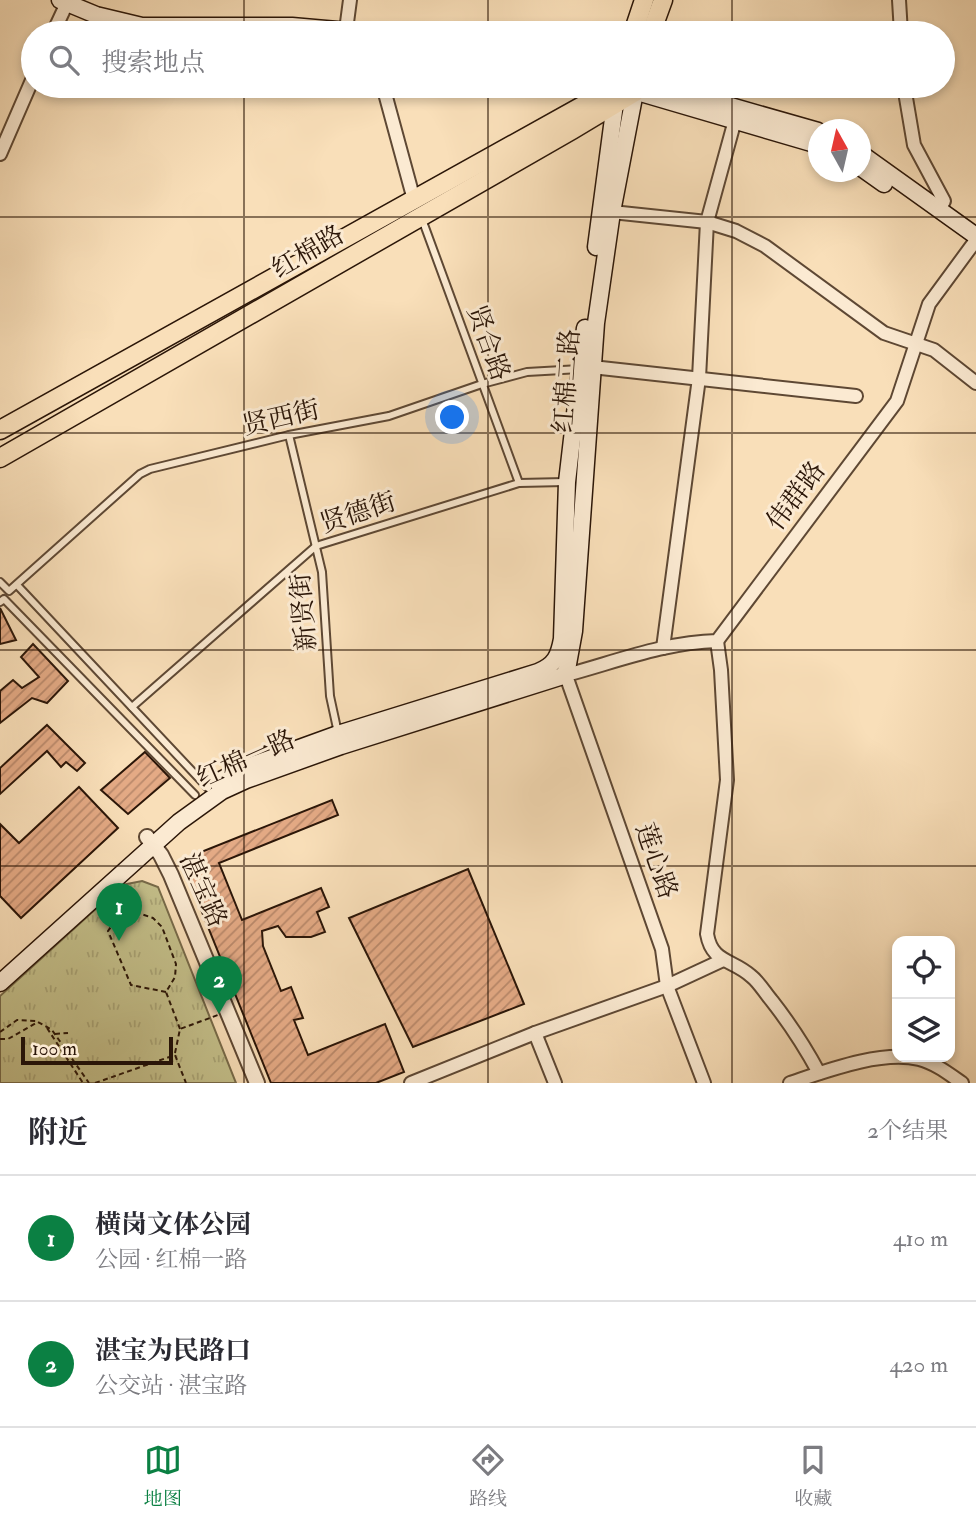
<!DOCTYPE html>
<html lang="zh">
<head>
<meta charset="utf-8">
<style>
  body { margin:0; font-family:"IM FELL Double Pica","Noto Serif SC",serif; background:#f7f7f7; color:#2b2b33 }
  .controls { position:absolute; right:21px; bottom:21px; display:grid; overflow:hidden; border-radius:14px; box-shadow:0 4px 10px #0003 }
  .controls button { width:63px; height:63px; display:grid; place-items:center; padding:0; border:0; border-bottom:2px solid #e1e1e2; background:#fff; color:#2b2b33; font:35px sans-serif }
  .compass { position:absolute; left:808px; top:119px; width:63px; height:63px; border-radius:50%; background:#fff; box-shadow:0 4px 10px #0003; rotate:352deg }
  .scale { position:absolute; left:21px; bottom:18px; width:152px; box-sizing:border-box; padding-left:7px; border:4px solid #2b1608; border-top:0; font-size:19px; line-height:24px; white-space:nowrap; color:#2b1608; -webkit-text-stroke:5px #fbead2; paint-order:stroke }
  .you { position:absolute; left:453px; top:418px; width:24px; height:24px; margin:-18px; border:5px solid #fff; border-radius:50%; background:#1a73e8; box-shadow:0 0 0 10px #1a73e833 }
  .badge { display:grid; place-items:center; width:46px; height:46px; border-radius:50%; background:#0b8043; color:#fff; font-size:23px; font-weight:700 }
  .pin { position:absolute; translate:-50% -58px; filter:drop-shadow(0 2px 4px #0008) }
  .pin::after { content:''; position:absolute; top:37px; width:24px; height:21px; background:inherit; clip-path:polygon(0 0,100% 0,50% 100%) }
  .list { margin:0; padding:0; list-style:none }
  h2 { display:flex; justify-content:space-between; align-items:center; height:91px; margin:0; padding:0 28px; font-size:30px }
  h2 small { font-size:23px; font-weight:400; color:#7c7c81 }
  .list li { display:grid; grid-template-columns:46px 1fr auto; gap:21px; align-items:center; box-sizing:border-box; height:126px; padding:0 28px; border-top:2px solid #e1e1e2 }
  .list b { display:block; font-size:26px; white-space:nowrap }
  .list p { margin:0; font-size:23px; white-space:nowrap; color:#7c7c81 }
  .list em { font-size:23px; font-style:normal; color:#7c7c81 }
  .icon { flex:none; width:38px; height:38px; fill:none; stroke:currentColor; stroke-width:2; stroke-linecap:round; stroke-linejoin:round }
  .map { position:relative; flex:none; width:976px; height:1083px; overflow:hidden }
  .search { position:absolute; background:#fff; box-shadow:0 4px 10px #0003; left:21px; right:21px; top:21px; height:77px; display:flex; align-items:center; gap:18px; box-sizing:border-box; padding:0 24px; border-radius:38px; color:#7c7c81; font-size:26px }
  .sheet { height:343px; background:#fff }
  nav { display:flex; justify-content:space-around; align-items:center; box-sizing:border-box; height:98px; border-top:2px solid #e1e1e2; background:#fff; font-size:19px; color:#7c7c81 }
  nav a { display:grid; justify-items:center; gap:4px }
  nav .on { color:#0b8043 }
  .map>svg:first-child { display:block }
</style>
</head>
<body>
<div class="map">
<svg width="976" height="1083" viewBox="0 0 976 1083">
  <defs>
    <pattern id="park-tufts" width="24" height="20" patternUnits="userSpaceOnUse" patternTransform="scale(1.75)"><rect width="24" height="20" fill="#c4c08b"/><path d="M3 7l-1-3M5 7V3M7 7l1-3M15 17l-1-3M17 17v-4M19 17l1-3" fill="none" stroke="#a9a476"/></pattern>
    <pattern id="building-hatch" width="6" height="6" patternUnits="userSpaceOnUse" patternTransform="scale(1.75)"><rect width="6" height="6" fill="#e4aa85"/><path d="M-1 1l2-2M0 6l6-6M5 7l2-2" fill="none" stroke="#b9896b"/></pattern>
  </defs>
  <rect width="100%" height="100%" fill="#f9dfb9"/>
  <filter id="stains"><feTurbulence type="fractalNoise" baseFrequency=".00286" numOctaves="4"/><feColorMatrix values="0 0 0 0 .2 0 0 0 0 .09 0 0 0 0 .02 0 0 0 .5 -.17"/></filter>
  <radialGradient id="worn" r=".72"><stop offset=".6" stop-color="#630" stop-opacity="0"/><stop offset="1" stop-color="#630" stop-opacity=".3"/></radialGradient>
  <polygon fill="url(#park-tufts)" stroke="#786b4a" stroke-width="2" points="142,881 158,887 236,1083 0,1083 0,996 122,885"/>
  <g fill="url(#building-hatch)" stroke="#2b1608" stroke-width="2">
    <polygon points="0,608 16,640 0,644"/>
    <polygon points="33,644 68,681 47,703 32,698 0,723 0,691 13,680 22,688 39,677 21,657"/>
    <polygon points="47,725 85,763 77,771 66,762 61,767 47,751 0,794 0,768"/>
    <polygon points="145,752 170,778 128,814 101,790"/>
    <polygon points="79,787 118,828 21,918 0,896 0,824 19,843"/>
    <polygon points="332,800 338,815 219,863 242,920 321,888 329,907 317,912 325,932 311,937 286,937 278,926 262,931 263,946 281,991 291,987 303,1018 294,1020 308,1055 385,1024 404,1072 376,1083 271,1083 181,860"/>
    <polygon points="468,869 524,1004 413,1047 349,918"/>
  </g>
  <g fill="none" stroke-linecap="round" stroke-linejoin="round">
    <g stroke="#5e4834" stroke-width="10">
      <g id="service">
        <polyline points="422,219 519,483"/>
        <polyline points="289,435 322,572 330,696 338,733"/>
        <polyline points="0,582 9,591 140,474 150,469 289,435 389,416 482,384 527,372 580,369"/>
        <polyline points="17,585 208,788"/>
        <polyline points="0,602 4,599 195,795"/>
        <polyline points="132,707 316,546 519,483 565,482"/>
      </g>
    </g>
    <g stroke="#5e4834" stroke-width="16">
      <g id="minor">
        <polyline points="899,0 901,33"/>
        <polyline points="346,30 350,0"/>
        <polyline points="53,33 67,3"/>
        <polyline points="383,86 414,200"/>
        <polyline points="904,86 914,145 944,201 939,209"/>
        <polyline points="0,154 33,78"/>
        <polyline points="612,212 707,222 736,231 765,246 884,333 934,350 976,383"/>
        <polyline points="592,367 856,396"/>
        <path d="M 717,641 L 721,670 L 727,780 L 707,934 C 712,963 732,959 751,976 C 759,982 765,993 772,1001 C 790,1024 805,1047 819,1073"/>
        <polyline points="663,648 699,378 707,222 735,120"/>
        <polyline points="564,670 662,949 667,986 704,1083"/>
        <path d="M 566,675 C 615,662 665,642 717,641 L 897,401 L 929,304 L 976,240"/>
        <polyline points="535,1033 555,1083"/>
        <polyline points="411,1083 535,1033 667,986 723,960"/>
        <path d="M 790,1083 C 826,1071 881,1050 919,1059 C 935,1063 949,1074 962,1083"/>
      </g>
    </g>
    <g stroke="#5e4834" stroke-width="18">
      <polyline id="tertiary" points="147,837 161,855 171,875 257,1083"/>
    </g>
    <g stroke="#2b1608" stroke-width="19">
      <g id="secondary">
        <polyline points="60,0 96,15 142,26 292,26 371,33"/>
        <polyline points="661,86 818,131"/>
        <polyline points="627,89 818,145"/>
        <polyline points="860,153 976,236"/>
        <polyline points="860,167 884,184"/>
        <polyline points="596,247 616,96"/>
        <path d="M 217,782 L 244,768 L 338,734 L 538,672 C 555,665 559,656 562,639 L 567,482 L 585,328"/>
        <polyline points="0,983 179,822 222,791 246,780 341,746 566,675 574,631 596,323 612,212 635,92"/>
      </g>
    </g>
    <g stroke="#2b1608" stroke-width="21">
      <g id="primary">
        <polyline points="633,33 644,0"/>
        <polyline points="651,33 663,0"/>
        <polyline points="0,430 618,86"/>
        <polyline points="0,458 572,130 635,92 636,86"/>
      </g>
    </g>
    <g stroke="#2b1608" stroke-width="2" stroke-dasharray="5 3.5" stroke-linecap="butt">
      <polyline points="99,910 113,923"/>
      <polyline points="166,992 131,985 108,931 113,924 138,913 153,918 162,927 176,964 175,977 166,992 180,1029"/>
      <polyline points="47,1028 83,1083"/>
      <polyline points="0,1032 17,1020 37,1021"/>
      <polyline points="55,1034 68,1033"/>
      <polyline points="0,1039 8,1039 38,1022 52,1030 89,1083"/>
      <polyline points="175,1053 180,1029 218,1015"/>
      <polyline points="69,1054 74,1044"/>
      <polyline points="95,1083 175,1055 186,1083"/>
    </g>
    <use href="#service" stroke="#fbead2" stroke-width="6"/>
    <use href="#minor" stroke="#fbead2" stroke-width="12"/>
    <use href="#tertiary" stroke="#fbead2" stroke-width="14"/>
    <use href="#secondary" stroke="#fbead2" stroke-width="16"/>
    <use href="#primary" stroke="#f9dfb9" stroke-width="18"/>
  </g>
  <path fill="none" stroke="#2b1608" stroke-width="2" stroke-opacity="0.55" d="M 244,0 L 244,33M 488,0 L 488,33M 732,0 L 732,33M 244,86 L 244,1083M 488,86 L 488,1083M 732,86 L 732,1083M 0,217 L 976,217M 0,433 L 976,433M 0,650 L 976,650M 0,866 L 976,866"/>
  <g text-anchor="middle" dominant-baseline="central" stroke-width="6" stroke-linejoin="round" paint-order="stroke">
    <g font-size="26" fill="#2b1608" stroke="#fbead2">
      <text transform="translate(308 252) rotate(-30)">红棉路</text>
      <text transform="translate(488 343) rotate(70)">贤合路</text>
      <text transform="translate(567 381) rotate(-86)">红棉二路</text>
      <text transform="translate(281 418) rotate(-13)">贤西街</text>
      <text transform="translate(796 496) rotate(-53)">伟群路</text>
      <text transform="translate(358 513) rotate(-18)">贤德街</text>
      <text transform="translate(304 612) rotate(-95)">新贤街</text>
      <text transform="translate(246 759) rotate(-24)">红棉一路</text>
      <text transform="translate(656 861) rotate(71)">莲心路</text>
      <text transform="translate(203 890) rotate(66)">湛宝路</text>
    </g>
  </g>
  <rect width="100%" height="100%" filter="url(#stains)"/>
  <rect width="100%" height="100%" fill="url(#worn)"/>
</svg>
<div class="controls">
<button><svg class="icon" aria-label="locate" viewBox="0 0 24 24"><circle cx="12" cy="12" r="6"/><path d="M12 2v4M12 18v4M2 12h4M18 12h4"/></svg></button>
<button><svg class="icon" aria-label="layers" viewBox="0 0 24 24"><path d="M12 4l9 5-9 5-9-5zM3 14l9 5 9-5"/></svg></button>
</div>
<svg class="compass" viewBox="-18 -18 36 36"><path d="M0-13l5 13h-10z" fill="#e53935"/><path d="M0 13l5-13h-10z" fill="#7c7c81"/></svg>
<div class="scale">100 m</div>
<div class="you"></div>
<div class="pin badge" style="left:119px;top:941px">1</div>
<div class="pin badge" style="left:219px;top:1014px">2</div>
<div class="search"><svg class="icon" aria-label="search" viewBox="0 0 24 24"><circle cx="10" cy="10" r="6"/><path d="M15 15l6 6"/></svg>搜索地点</div>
</div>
<section class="sheet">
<h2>附近<small>2个结果</small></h2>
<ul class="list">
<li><span class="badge">1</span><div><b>横岗文体公园</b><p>公园 · 红棉一路</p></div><em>410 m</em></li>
<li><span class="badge">2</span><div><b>湛宝为民路口</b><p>公交站 · 湛宝路</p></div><em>420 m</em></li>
</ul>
</section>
<nav>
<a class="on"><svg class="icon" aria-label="map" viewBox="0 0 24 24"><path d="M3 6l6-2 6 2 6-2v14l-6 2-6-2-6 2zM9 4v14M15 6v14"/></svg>地图</a>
<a><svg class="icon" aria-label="directions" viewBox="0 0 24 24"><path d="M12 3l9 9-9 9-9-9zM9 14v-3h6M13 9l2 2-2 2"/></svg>路线</a>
<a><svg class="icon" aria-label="saved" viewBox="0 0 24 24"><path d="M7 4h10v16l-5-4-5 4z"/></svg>收藏</a>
</nav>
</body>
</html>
